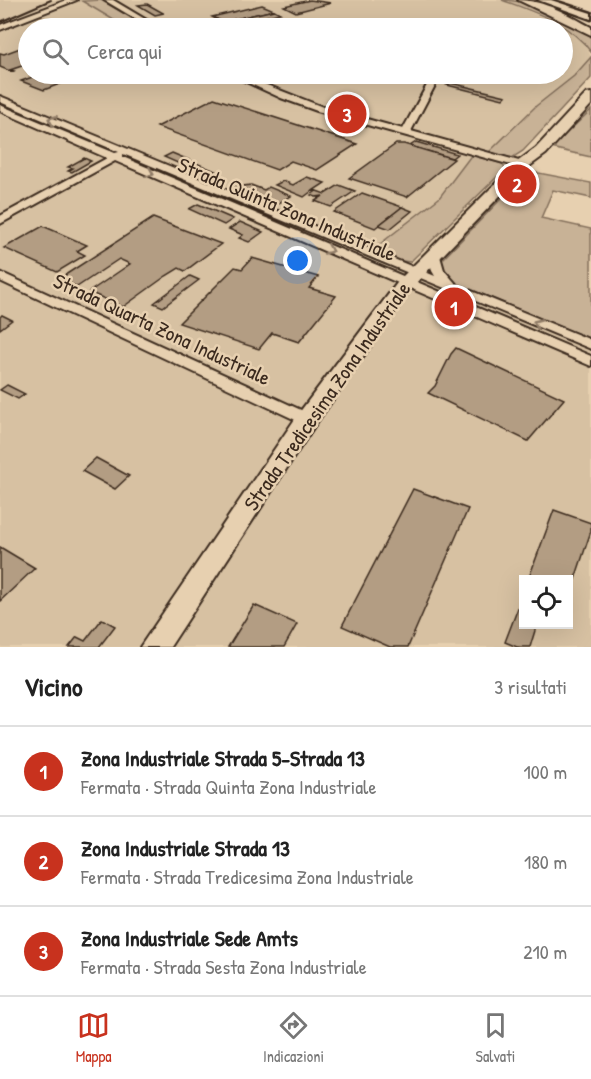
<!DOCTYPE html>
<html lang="it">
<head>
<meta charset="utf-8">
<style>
  body { margin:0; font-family:"Patrick Hand",sans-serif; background:#f6f6f6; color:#222 }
  .controls { position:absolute; right:18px; bottom:18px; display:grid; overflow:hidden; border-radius:0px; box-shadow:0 6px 24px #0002 }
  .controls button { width:54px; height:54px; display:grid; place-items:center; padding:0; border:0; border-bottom:2px solid #e0e0e0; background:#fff; color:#222; font:30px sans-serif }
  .you { position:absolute; left:298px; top:261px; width:21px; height:21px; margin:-15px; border:4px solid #fff; border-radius:50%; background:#1a73e8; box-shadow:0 0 0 9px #1a73e833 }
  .badge { display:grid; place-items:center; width:39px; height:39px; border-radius:50%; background:#c8321e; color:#fff; font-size:20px; font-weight:700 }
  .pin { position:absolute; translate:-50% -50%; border:3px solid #fff; box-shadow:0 2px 6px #0006 }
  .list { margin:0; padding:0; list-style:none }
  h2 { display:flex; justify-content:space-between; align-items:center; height:78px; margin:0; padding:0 24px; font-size:26px }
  h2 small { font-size:20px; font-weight:400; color:#767676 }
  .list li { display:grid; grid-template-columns:39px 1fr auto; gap:18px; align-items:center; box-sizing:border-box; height:90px; padding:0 24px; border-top:2px solid #e0e0e0 }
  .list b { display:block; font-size:22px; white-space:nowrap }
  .list p { margin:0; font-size:20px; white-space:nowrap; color:#767676 }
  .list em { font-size:20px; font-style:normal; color:#767676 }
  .icon { flex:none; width:33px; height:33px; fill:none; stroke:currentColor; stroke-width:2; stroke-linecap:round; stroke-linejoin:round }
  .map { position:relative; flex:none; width:591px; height:647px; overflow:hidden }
  .search { position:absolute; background:#fff; box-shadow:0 6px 24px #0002; left:18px; right:18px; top:18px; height:66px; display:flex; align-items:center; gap:15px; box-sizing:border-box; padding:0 21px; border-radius:33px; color:#767676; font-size:22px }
  .sheet { height:348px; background:#fff }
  nav { display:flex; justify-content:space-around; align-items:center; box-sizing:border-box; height:84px; border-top:2px solid #e0e0e0; background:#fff; font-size:16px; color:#767676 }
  nav a { display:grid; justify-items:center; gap:3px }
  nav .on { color:#c8321e }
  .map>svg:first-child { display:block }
</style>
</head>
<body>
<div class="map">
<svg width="591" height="647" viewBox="0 0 591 647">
  <rect width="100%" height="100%" fill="#e7d0b0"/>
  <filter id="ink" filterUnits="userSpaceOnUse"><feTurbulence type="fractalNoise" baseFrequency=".0167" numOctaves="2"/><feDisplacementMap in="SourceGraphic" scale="12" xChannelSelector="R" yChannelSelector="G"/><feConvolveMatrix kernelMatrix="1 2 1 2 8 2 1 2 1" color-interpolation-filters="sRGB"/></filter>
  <g filter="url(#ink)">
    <path fill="#d7c1a2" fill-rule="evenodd" d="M 0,0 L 502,0 L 561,25 L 585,44 L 591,57 L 574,76 L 536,106 L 489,152 L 470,157 L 439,198 L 371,251 L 591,339 L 591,647 L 0,647 ZM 28,28 L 562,28 L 562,74 L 28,74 ZM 524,580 L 568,580 L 568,624 L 524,624 Z"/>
    <g fill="#c8b296" stroke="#826e5a" stroke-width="1.5">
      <polygon points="101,0 149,28 127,28 82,1"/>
      <path d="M 502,0 C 535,0 563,19 591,34 L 591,52 C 570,23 534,12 502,0 Z"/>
      <polygon points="591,57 591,78 523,151 512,158 489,152 536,106 574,76"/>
      <polygon points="591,110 591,157 551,148"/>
      <polygon points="475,156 503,164 505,169 410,262 395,260 371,251 439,198 470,157"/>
      <polygon points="528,171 591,183 591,198 553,190 541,218 591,229 591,339 455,283 446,275 440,262"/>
    </g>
    <g fill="#b39d83" stroke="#3b2a1e" stroke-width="1.5">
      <polygon points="310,0 331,3 296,12 284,6"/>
      <polygon points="147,4 163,13 164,13 155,15 138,5"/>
      <polygon points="262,5 274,10 223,22 212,17"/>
      <polygon points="274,10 280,13 220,28 208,22 217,19 223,22"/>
      <polygon points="28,45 28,64 10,70 14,71 12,72 0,67 0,53 4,54"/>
      <polygon points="41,74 86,74 44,90 21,81"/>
      <polygon points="451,83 506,96 503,99 447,85"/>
      <polygon points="214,98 357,144 317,170 291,161 277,170 157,127"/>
      <polygon points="416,142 457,154 452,158 410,146"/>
      <polygon points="396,144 404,144 454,159 407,197 349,178"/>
      <polygon points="172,153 215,171 207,176 164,157"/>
      <polygon points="84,158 91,161 72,172 68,171 73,168 68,167"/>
      <polygon points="307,177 325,183 314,190 325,194 339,185 355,191 331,207 315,201 323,196 316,197 311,195 315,192 312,191 304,197 275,185 283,181 293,185"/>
      <polygon points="251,185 264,190 269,187 291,196 277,204 235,187"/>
      <polygon points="362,193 402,207 375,228 334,212"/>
      <polygon points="198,204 233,219 224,225 189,209"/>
      <polygon points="402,207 412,211 390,229 379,225"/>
      <polygon points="153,218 221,244 185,271 179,268 166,276 123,307 89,292 130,264 119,259 77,287 59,279"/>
      <polygon points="240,222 263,232 249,242 239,238 243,235 229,229"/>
      <polygon points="43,226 87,245 77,251 85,255 57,272 4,248"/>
      <polygon points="252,258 318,277 309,288 336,296 299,342 272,333 259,349 179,323 235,267 242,269"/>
      <polygon points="190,276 199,280 163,307 154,303"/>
      <polygon points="2,315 12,320 0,329 0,317"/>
      <polygon points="456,348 564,399 528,441 428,393 435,386 451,354"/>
      <polygon points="7,385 25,394 18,399 0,390"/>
      <polygon points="96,458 129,476 115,489 82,471"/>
      <polygon points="413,489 468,509 408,647 390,647 342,626"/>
      <polygon points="554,510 591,523 591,531 568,600 568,580 528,580"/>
      <polygon points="0,547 35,568 0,601"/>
      <polygon points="524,592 524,624 537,624 530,647 517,647 505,642"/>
      <polygon points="254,605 297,624 284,647 228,647"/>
      <polygon points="102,619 115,626 99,647 69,647 77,637 85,641"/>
    </g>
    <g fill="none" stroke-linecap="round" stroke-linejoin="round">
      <g stroke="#3b2a1e" stroke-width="4">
        <g id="minor">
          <polygon points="67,0 77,0 0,30 0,25"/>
          <polygon points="104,0 113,0 160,28 151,28"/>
          <polygon points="229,74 239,74 323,107 403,129 433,74 441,74 411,131 526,163 527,165 522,168 518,167 317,111 281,98"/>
          <polygon points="0,96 435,276 432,271 428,252 434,248 438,249 444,270 457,285 591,340 591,349 123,154 123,157 591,356 591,366 115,161 0,224 0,216 107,158 0,111 0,105 115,153 119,152 0,102"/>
          <polygon points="0,272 312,415 315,419 312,423 302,423 0,281"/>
        </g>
      </g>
      <g stroke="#3b2a1e" stroke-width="5">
        <polygon id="tertiary" points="538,0 551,0 591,13 591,19"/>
      </g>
      <g stroke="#3b2a1e" stroke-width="4">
        <g id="secondary">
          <path d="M 518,0 C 544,0 569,15 591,27 L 591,35 Z"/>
          <polygon points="591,93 591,105 546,154 527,168 412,287 315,425 170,647 140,647 299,413 400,279 517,162 536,148 586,94"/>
        </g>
      </g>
      <use href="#minor" fill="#e7d0b0" fill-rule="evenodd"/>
      <use href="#tertiary" fill="#e7d0b0" fill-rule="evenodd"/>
      <use href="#secondary" fill="#e7d0b0" fill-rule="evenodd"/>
      <polyline stroke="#3b2a1e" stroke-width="2" points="0,22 51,0"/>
    </g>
    <defs><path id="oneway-chevron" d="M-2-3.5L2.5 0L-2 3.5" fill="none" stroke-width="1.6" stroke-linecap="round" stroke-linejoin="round" transform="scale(1.5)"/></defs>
    <g stroke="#917d67">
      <use href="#oneway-chevron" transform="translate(52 120) rotate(-158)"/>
      <use href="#oneway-chevron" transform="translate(150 173) rotate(23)"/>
      <use href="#oneway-chevron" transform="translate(329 250) rotate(23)"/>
      <use href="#oneway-chevron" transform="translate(537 323) rotate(-157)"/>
    </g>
  </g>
  <g text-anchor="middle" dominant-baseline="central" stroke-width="5" stroke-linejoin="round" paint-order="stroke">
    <g font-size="21" fill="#3b2a1e" stroke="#e7d0b0">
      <text transform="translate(287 209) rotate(23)">Strada Quinta Zona Industriale</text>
      <text transform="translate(162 329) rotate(25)">Strada Quarta Zona Industriale</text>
      <text transform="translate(327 396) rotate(-55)">Strada Tredicesima Zona Industriale</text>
    </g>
  </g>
</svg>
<div class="controls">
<button><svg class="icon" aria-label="locate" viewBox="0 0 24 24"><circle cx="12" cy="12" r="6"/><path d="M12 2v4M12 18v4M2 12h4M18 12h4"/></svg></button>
</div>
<div class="you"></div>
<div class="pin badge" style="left:454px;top:307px">1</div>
<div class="pin badge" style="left:517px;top:184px">2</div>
<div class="pin badge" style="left:347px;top:114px">3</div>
<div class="search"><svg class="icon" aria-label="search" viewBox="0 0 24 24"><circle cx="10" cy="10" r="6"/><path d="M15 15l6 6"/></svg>Cerca qui</div>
</div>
<section class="sheet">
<h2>Vicino<small>3 risultati</small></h2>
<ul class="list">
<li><span class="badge">1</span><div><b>Zona Industriale Strada 5-Strada 13</b><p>Fermata · Strada Quinta Zona Industriale</p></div><em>100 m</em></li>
<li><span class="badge">2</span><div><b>Zona Industriale Strada 13</b><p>Fermata · Strada Tredicesima Zona Industriale</p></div><em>180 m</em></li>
<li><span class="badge">3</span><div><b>Zona Industriale Sede Amts</b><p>Fermata · Strada Sesta Zona Industriale</p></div><em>210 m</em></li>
</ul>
</section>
<nav>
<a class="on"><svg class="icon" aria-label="map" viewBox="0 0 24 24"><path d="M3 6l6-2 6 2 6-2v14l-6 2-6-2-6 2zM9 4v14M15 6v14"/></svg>Mappa</a>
<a><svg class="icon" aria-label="directions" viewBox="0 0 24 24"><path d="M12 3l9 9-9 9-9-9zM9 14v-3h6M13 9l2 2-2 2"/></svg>Indicazioni</a>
<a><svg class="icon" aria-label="saved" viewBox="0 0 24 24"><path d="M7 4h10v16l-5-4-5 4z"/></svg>Salvati</a>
</nav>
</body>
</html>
